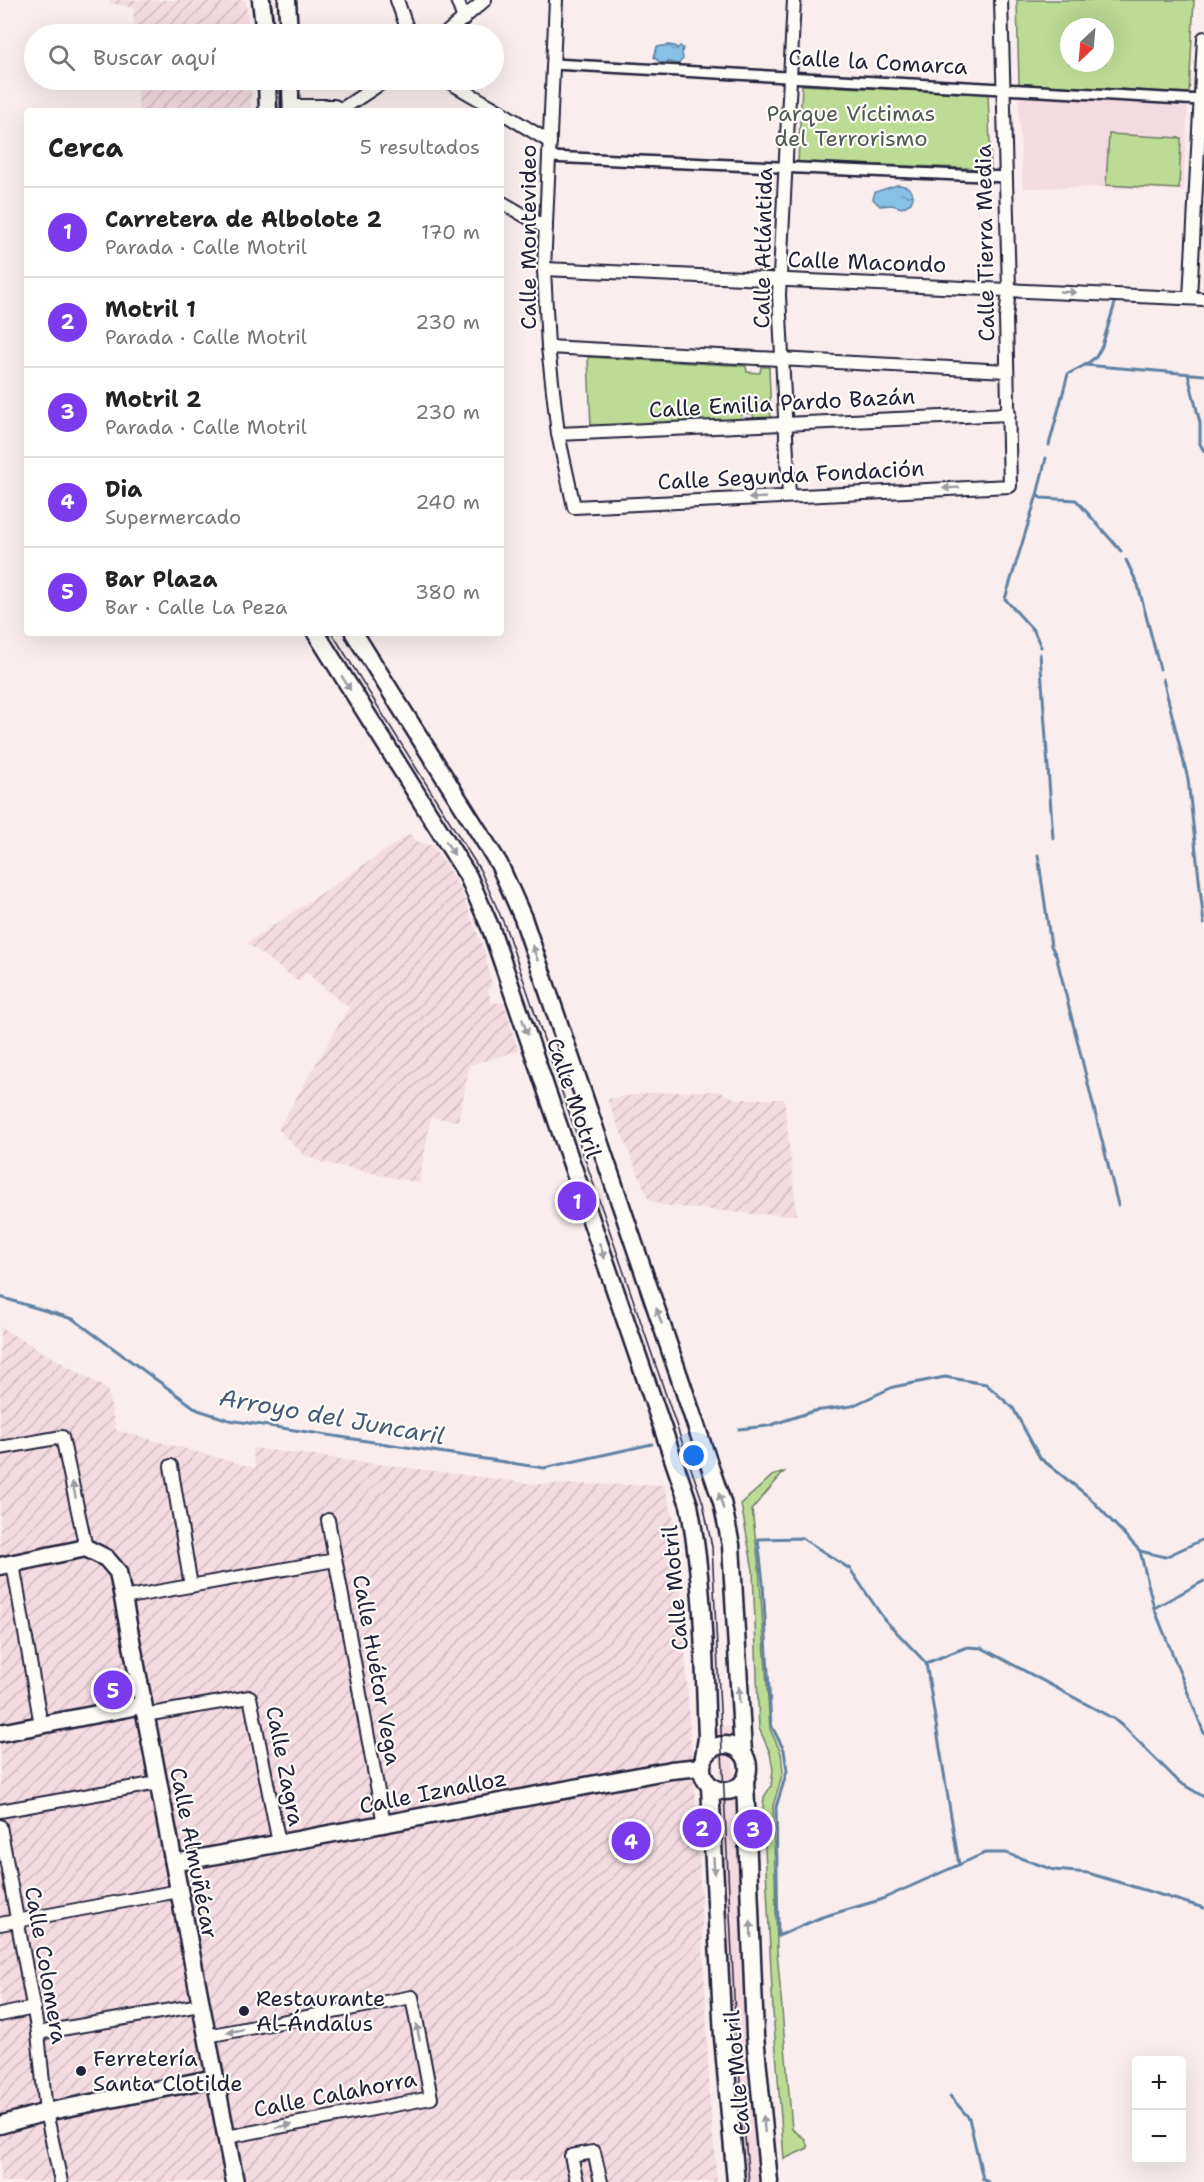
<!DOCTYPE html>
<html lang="es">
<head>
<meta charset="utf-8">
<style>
  body { margin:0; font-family:"Shantell Sans",sans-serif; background:#f6f6f6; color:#222 }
  .controls { position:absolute; right:18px; bottom:18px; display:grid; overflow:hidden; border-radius:6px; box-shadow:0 6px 24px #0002 }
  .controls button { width:54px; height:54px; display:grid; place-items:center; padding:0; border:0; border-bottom:2px solid #e0e0e0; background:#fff; color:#222; font:30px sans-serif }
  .compass { position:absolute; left:1060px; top:18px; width:54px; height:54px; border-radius:50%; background:#fff; box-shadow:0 6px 24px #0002; rotate:206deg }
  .you { position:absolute; left:694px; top:1456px; width:21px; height:21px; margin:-15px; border:4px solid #fff; border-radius:50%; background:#1a73e8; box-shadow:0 0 0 9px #1a73e833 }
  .badge { display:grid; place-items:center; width:39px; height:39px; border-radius:50%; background:#7c3aed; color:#fff; font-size:20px; font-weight:700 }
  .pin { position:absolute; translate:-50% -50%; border:3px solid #fff; box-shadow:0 2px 6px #0006 }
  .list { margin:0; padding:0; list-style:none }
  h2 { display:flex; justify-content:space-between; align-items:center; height:78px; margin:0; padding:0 24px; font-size:26px }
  h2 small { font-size:20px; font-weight:400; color:#767676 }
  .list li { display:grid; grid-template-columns:39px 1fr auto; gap:18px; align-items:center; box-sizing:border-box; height:90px; padding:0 24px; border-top:2px solid #e0e0e0 }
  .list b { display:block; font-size:22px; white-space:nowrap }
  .list p { margin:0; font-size:20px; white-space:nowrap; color:#767676 }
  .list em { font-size:20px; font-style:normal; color:#767676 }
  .icon { flex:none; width:33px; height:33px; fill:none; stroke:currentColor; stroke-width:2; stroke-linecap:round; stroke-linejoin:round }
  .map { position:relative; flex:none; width:1204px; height:2182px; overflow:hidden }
  .search { position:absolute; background:#fff; box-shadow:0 6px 24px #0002; left:24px; top:24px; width:480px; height:66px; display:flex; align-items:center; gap:15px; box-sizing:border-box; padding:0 21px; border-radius:33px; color:#767676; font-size:22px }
  .panel { position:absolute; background:#fff; box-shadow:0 6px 24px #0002; left:24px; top:108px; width:480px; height:528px; border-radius:6px }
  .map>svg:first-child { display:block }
</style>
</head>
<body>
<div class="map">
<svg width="1204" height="2182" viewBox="0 0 1204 2182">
  <defs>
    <pattern id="industrial-furrows" width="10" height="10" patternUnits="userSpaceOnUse" patternTransform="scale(1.5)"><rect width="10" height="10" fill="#f4dbe1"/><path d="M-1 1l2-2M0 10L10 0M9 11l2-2" fill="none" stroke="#d1bcc2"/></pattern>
    <pattern id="water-ripples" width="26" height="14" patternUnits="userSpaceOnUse" patternTransform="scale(1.5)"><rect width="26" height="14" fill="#88c1e7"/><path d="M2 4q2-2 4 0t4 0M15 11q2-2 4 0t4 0" fill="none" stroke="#6f9cbc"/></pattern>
  </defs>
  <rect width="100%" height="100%" fill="#f9eded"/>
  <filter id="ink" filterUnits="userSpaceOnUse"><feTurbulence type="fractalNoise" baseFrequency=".0167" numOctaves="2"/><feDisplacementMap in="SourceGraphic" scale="12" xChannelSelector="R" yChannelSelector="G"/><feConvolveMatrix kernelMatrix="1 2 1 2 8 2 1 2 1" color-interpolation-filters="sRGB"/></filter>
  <g filter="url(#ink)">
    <g fill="#f4dbe1">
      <polygon points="1018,95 1188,104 1183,191 1098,187 1023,188"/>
      <polygon points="736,1726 737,1737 732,1736 735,1802 740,1800 740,1810 735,1811 736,1818 740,1818 763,2182 740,2182 717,1820 722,1819 722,1811 717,1811 717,1802 722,1803 719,1736 714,1737 713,1727"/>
    </g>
    <g fill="url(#industrial-furrows)">
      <polygon points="109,0 246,0 249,34 135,34 133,8 110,3"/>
      <polygon points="137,80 251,80 251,111 139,111"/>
      <polygon points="410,834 416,841 433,846 460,888 485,953 492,985 488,990 491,1002 504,1003 518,1051 470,1065 458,1121 431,1117 419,1183 321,1162 304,1155 278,1129 349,1007 335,997 306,972 299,982 247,943"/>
      <polygon points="718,1091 736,1099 784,1099 797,1215 753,1214 661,1205 649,1200 607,1099 649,1093"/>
      <polygon points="0,1327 107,1389 116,1430 255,1468 252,1448 534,1484 664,1485 678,1533 690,1734 697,1813 710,2101 717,2182 0,2182"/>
    </g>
    <g fill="#bcdb94" stroke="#6f7e68" stroke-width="1.5" fill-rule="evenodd">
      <path d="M 1017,0 L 1194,0 L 1189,93 L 1019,84 ZM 1069,27 L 1105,27 L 1105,63 L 1069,63 Z"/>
      <polygon points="802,85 988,94 991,169 798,162"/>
      <polygon points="1109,134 1181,138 1179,189 1106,185"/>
      <polygon points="588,357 746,366 747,372 760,373 761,367 769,367 771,420 754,420 753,414 742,413 741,420 591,428"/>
      <polygon points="784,1472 752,1509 759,1567 770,1729 781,1753 783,1772 773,1806 777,1950 792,2129 805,2139 808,2148 784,2159 773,2011 763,1807 764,1797 771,1786 773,1770 770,1753 759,1728 753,1570 741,1504 772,1476"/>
    </g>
    <g fill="url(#water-ripples)" stroke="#5f81a2" stroke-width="1.5">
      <polygon points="669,45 675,46 677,49 680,46 683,48 682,52 683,59 678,64 669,62 660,63 654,57 657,47"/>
      <path d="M 897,185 C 908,185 917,192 911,203 L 902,208 L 892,205 L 880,206 L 873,199 L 875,192 Z"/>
    </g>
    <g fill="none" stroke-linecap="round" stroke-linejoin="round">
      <g stroke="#5f81a2" stroke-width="3">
        <polyline points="1115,303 1102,346 1096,357 1085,365 1204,375"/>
        <polyline points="1188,374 1200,423 1200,444 1204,451"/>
        <polyline points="1049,445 1068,374 1085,365"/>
        <polyline points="1046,458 1037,495 1041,498 1076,500 1121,551"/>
        <polyline points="1037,495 1005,599 1034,631 1041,647"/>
        <polyline points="1126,560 1138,585 1160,669"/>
        <polyline points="1040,654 1053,838"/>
        <polyline points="1163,679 1188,779 1204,924"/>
        <polyline points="1038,855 1051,946 1056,955 1118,1205"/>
        <polyline points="0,1297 73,1319 198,1410 229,1420 544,1468 652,1444"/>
        <polyline points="739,1429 768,1426 814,1411 852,1406 893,1387 945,1377 986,1384 1013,1408 1040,1458 1089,1497 1140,1551 1165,1557 1204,1539"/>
        <polyline points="1140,1551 1154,1608 1204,1733"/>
        <polyline points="1154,1608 1204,1581"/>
        <polyline points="926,1663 967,1647 982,1648 1114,1719 1127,1730 1179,1782 1204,1797"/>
        <polyline points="959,1865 926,1663 884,1619 850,1569 802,1538 758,1539 763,1583 771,1725 784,1750 787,1771 776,1807 778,1936 822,1917 880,1900 985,1853 1006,1853 1054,1870 1088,1873 1204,1908"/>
        <polyline points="950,2096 969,2118 983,2179 988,2182"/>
      </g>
      <g stroke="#22223b" stroke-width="14">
        <g id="pedestrian">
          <polyline points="553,64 1201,100"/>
          <polyline points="549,157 1006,177"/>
        </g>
      </g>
      <g stroke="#22223b" stroke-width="16">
        <g id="minor">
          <polyline points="397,0 409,34"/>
          <polyline points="457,0 464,19"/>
          <polyline points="556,0 544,269 548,347 558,434 574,507 1010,486 1006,319 1009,289 1001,0"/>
          <polyline points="445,34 485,0"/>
          <polyline points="446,80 499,111"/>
          <polyline points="290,106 334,106 346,111"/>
          <polyline points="342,109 386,80"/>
          <polyline points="501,112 550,142"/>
          <polyline points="501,202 546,228"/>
          <polyline points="544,269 1204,299"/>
          <polyline points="1190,298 1204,38"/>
          <polyline points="548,347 1007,371"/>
          <polyline points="558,434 1009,414"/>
          <polyline points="789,496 779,295 794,0"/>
          <polyline points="0,1448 62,1437 86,1548"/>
          <polyline points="171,1466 191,1586"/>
          <polyline points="328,1520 384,1824"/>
          <polyline points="13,1564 41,1725"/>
          <polyline points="123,1598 335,1560"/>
          <polyline points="145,1715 250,1697 279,1843"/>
          <polyline points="0,1811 158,1783"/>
          <polyline points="0,1826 38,2033 46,2112 61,2182"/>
          <polyline points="0,1924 179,1891"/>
          <polyline points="0,2015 34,2008"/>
          <polyline points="38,2033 200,2005"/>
          <polyline points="207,2036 412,1997 431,2098 227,2137"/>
          <polyline points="577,2182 571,2156 594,2152 601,2182"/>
        </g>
      </g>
      <g stroke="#22223b" stroke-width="21">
        <g id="tertiary">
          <polyline points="261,0 265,34"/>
          <polyline points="287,0 289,34"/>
          <polyline points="267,80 268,111"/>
          <polyline points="290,80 290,111"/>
          <path d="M 316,633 L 468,876 L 491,929 L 689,1505 C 704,1582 704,1660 707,1738 L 704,1757"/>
          <polyline points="354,633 499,864 523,918 722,1502 731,1545 743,1753"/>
          <polyline points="0,1566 86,1548 106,1558 118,1572 235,2182"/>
          <polyline points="0,1733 143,1705"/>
          <circle cx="725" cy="1768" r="23"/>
          <polyline points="745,1781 755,2036 769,2182"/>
          <polyline points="710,1786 723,2037 736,2182"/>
          <polyline points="174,1863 671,1770 701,1767"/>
          <polyline points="0,2125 46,2112 215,2078"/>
        </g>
      </g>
      <use href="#pedestrian" stroke="#fdfcf7" stroke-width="9"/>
      <use href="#minor" stroke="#fdfcf7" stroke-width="12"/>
      <use href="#tertiary" stroke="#fdfcf7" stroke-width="16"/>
      <g stroke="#22223b" stroke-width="1.5">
        <polyline points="271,0 275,34"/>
        <polyline points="282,80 283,111"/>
        <polyline points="332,633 480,870 505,926 703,1503 712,1547 736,2036 749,2182"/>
      </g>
    </g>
    <defs><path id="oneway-solid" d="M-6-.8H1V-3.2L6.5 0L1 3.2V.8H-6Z" transform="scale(1.5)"/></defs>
    <g fill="#9a9aa2">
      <use href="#oneway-solid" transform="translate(1068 292) rotate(3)"/>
      <use href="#oneway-solid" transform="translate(951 488) rotate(177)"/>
      <use href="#oneway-solid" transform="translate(757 498) rotate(177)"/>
      <use href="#oneway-solid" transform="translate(346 683) rotate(59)"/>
      <use href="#oneway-solid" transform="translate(450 848) rotate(58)"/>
      <use href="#oneway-solid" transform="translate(535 953) rotate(-109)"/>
      <use href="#oneway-solid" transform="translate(525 1027) rotate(71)"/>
      <use href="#oneway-solid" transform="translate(602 1251) rotate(71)"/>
      <use href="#oneway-solid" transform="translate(659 1316) rotate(-109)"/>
      <use href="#oneway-solid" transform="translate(74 1490) rotate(-102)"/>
      <use href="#oneway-solid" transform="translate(721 1501) rotate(-106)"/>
      <use href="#oneway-solid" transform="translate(739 1695) rotate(-93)"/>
      <use href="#oneway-solid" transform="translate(714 1866) rotate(87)"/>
      <use href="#oneway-solid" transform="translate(751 1929) rotate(-92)"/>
      <use href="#oneway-solid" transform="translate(235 2031) rotate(169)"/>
      <use href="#oneway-solid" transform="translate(418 2032) rotate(-101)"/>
      <use href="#oneway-solid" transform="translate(764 2124) rotate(-95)"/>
      <use href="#oneway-solid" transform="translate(284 2126) rotate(-11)"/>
    </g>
  </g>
  <g fill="#22223b" stroke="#fdfcf7" stroke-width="2">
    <circle cx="244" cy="2011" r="6"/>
    <circle cx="81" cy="2071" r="6"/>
  </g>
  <g text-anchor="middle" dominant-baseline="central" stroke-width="4.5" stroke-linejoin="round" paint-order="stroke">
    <g font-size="22" fill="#22223b" stroke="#fdfcf7">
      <text transform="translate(878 62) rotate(3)">Calle la Comarca</text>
      <text transform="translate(528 237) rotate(-90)">Calle Montevideo</text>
      <text transform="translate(985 243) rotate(-91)">Calle Tierra Media</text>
      <text transform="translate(763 248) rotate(-89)">Calle Atlántida</text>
      <text transform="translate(867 262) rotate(2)">Calle Macondo</text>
      <text transform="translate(782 403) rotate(-3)">Calle Emilia Pardo Bazán</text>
      <text transform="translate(791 475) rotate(-3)">Calle Segunda Fondación</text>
      <text transform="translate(574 1098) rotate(71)">Calle Motril</text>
      <text transform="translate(675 1588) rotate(-95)">Calle Motril</text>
      <text transform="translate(377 1670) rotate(80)">Calle Huétor Vega</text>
      <text transform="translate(285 1766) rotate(79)">Calle Zagra</text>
      <text transform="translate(433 1792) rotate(-11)">Calle Iznalloz</text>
      <text transform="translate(194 1853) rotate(79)">Calle Almuñécar</text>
      <text transform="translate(46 1965) rotate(80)">Calle Colomera</text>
      <text transform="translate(737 2073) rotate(-95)">Calle Motril</text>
      <text transform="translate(335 2094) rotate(-11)">Calle Calahorra</text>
    </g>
    <g font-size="22" fill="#505a56" stroke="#fdfcf7">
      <text x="851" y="113">Parque Víctimas<tspan x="851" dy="25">del Terrorismo</tspan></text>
    </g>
    <g font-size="22" fill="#22223b" stroke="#fdfcf7" text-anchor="start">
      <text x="256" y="1998">Restaurante<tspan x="256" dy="25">Al-Ándalus</tspan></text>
      <text x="93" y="2058">Ferretería<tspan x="93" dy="25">Santa Clotilde</tspan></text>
    </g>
    <g font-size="24" font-style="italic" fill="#465a77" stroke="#fdfcf7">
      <text transform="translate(332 1417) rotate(10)">Arroyo del Juncaril</text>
    </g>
  </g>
</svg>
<div class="controls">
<button>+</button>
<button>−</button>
</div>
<svg class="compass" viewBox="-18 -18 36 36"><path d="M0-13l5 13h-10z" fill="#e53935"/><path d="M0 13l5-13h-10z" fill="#767676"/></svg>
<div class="you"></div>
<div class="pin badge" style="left:577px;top:1201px">1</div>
<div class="pin badge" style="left:702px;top:1828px">2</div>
<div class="pin badge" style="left:753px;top:1829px">3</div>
<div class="pin badge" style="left:631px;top:1841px">4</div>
<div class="pin badge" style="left:113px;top:1690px">5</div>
<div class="search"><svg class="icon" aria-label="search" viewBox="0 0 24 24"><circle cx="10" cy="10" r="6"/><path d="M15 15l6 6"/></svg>Buscar aquí</div>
<section class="panel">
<h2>Cerca<small>5 resultados</small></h2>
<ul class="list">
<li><span class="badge">1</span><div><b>Carretera de Albolote 2</b><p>Parada · Calle Motril</p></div><em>170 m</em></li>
<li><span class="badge">2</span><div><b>Motril 1</b><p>Parada · Calle Motril</p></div><em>230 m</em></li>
<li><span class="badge">3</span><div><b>Motril 2</b><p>Parada · Calle Motril</p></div><em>230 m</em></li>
<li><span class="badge">4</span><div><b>Dia</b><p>Supermercado</p></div><em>240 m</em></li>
<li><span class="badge">5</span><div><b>Bar Plaza</b><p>Bar · Calle La Peza</p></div><em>380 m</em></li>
</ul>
</section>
</div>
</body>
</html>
